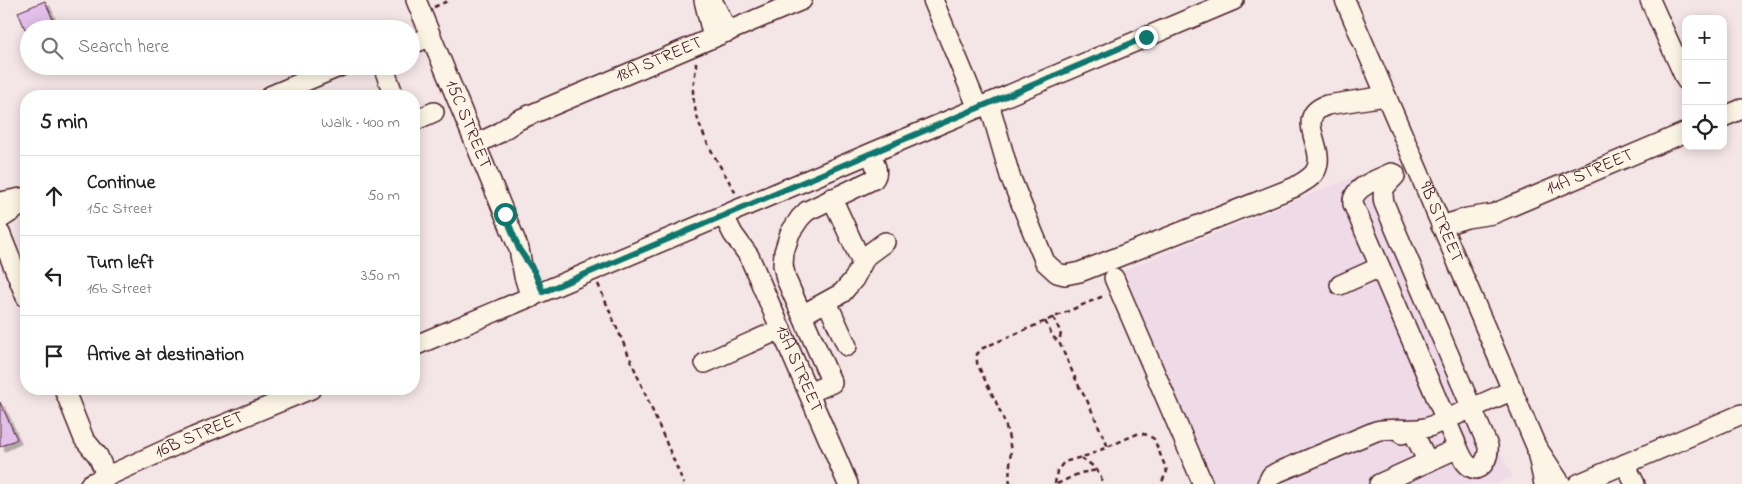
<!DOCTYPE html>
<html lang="en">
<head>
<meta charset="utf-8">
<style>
  body { margin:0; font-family:"Indie Flower",sans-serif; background:#f6f6f6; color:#222 }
  .controls { position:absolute; right:15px; top:15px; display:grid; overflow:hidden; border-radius:10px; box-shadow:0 2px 12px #0003 }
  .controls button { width:45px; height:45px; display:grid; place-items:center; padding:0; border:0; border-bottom:1px solid #e0e0e0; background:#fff; color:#222; font:25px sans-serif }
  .stop { position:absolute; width:15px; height:15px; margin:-11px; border:4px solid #0f766e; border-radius:50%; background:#fff }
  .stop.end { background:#0f766e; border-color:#fff; box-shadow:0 1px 5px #0008 }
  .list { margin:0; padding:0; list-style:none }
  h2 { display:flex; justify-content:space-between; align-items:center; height:65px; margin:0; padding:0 20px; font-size:21px }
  h2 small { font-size:16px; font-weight:400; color:#767676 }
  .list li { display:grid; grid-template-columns:32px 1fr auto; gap:15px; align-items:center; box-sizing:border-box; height:80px; padding:0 20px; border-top:1px solid #e0e0e0 }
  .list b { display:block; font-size:19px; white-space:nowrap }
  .list p { margin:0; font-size:16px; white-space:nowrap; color:#767676 }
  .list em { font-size:16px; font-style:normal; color:#767676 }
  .icon { flex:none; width:28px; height:28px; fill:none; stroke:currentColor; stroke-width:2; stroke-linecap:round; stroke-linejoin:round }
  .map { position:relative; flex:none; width:1742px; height:484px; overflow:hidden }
  .search { position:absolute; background:#fff; box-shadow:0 2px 12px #0003; left:20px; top:20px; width:400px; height:55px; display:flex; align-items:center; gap:12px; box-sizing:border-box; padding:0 18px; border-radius:28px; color:#767676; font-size:19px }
  .panel { position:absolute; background:#fff; box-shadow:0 2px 12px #0003; left:20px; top:90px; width:400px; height:305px; border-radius:20px }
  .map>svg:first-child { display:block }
</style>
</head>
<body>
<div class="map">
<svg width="1742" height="484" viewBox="0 0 1742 484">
  <defs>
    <filter id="shadow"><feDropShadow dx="4.5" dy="4.5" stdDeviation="0" flood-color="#0004"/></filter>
  </defs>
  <rect width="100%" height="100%" fill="#f4e5e6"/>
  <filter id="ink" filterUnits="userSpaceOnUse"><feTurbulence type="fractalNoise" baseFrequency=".02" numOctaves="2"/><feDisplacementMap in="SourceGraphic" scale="10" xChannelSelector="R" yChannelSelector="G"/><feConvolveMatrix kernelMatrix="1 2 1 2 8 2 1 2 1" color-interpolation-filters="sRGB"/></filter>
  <g filter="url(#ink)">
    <polygon fill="#efdae7" points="1371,170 1512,477 1496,484 1207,484 1118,273"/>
    <g fill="#e2bfea" stroke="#4a1f2b" filter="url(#shadow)">
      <polygon points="45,1 57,29 25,29 18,12"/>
      <polygon points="0,402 17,439 0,447"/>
    </g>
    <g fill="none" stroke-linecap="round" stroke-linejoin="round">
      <g stroke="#4a1f2b" stroke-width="22">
        <g id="minor">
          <path id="s1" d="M 416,0 L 519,249 L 524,276 L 531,298"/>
          <polyline points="704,0 713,38"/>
          <polyline points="712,0 728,32"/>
          <polyline points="933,0 978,108"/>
          <path id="s2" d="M 1345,0 L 1536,446 L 1561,484"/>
          <polyline points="1650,0 1686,80"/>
          <polyline points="411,44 431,37"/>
          <polyline points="383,66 394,96"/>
          <polyline points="270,96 341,66"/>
          <path d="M 989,103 L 1010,176 L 1045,262 L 1057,273 L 1065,275 L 1080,272 L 1295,187 C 1303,182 1312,178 1316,170 C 1327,147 1292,117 1327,105 L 1386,96"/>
          <polyline points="1723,117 1742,109"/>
          <polyline points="414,119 418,119 434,112"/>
          <path id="s3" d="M 476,144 L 497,134 L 518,120 L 802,0"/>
          <path d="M 1391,173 L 1395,174 L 1395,176 C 1386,185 1381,189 1384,203 L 1488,446 C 1489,455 1485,466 1476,469 C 1466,468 1462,457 1458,448 L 1353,204 C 1351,187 1379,179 1391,173 Z"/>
          <polyline points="832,198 862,263"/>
          <polyline points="0,202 26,197"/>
          <path id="s4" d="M 724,216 L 733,234 L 749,256 L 848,484"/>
          <polyline points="0,219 26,202"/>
          <path id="s5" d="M 1441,226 L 1467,218 L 1493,214 L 1686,132"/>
          <polyline points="0,233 26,297"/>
          <polyline points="1114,278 1203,484"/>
          <polyline points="1340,285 1380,267"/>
          <polyline points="827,302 847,346"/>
          <polyline points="802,315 842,293 854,279 866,256 885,242"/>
          <polyline points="414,346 1234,0"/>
          <polyline points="705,363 781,329"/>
          <polyline points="64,389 84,439 98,456 107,477"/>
          <path d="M 809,393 L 832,383 L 786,279 L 783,265 L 784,252 L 790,233 L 800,218 L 807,211 L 874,179 C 880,171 874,162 870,154"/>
          <polyline points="1402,434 1412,430 1428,462"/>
          <polyline points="1537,452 1544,484"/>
          <polyline points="1625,464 1635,484"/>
          <path id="s6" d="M 90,484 L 194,437 L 311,389"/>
          <path d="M 1267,484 L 1271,476 L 1276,473 L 1376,431 C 1394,427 1412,432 1429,427 L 1513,390"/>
          <polyline points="1379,484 1458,448"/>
          <polyline points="1578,484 1742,414"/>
        </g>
      </g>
      <g stroke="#4a1f2b" stroke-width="2.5" stroke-dasharray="5 4" stroke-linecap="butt">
        <polyline points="434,7 450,0"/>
        <path d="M 696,62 C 696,71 694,80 693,89 C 693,128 719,162 736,194"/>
        <polyline points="598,284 684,484"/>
        <polyline points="1053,317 1061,333 1059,342"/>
        <polyline points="1045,321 1053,337 1059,342 1081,391 1086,398 1108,447"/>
        <path d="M 1081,458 C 1092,465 1101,470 1102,484"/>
        <path d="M 1010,484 C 1008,471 1012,458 1010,445 C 1007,418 988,388 977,363 L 977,354 L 983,348 L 1101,297 L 1105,297"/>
        <path d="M 1055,484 L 1057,471 L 1064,462 L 1089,455 L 1137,434 C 1144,433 1148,435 1154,439 L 1167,471 L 1161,484"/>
        <polyline points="1057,484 1080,473 1098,470"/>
      </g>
      <use href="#minor" stroke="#fcf5e5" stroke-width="19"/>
    </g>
  </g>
  <g fill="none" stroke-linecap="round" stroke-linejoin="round" filter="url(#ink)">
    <polyline stroke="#0f766e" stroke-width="6" points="505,214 519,249 534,271 543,292 1146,37"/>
  </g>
  <g text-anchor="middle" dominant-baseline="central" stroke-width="4.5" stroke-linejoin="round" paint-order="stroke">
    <g font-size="18" fill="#4a1f2b" stroke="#fcf5e5">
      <text stroke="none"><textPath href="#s3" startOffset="202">18A STREET</textPath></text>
      <text stroke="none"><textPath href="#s1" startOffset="135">15C STREET</textPath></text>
      <text stroke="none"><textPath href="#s5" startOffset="159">14A STREET</textPath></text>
      <text stroke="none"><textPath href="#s2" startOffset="242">9B STREET</textPath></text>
      <text stroke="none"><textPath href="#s4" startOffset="171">13A STREET</textPath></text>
      <text stroke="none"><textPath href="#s6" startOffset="120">16B STREET</textPath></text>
    </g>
  </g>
</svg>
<div class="controls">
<button>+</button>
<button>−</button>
<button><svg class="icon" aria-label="locate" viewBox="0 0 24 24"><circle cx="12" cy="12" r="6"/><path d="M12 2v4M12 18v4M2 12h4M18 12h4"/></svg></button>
</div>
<div class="stop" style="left:505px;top:214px"></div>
<div class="stop end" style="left:1146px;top:37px"></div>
<div class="search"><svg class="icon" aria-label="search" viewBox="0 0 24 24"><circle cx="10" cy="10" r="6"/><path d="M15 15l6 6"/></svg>Search here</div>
<section class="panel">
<h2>5 min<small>Walk · 400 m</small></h2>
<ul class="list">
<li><svg class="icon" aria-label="ahead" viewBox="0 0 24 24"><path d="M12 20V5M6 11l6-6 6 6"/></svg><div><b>Continue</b><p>15c Street</p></div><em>50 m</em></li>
<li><svg class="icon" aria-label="left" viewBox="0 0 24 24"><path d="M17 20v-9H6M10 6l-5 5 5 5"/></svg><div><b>Turn left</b><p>16b Street</p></div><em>350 m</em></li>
<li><svg class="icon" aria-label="arrive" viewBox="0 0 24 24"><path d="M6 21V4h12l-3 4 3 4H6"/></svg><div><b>Arrive at destination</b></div></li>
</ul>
</section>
</div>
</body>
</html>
